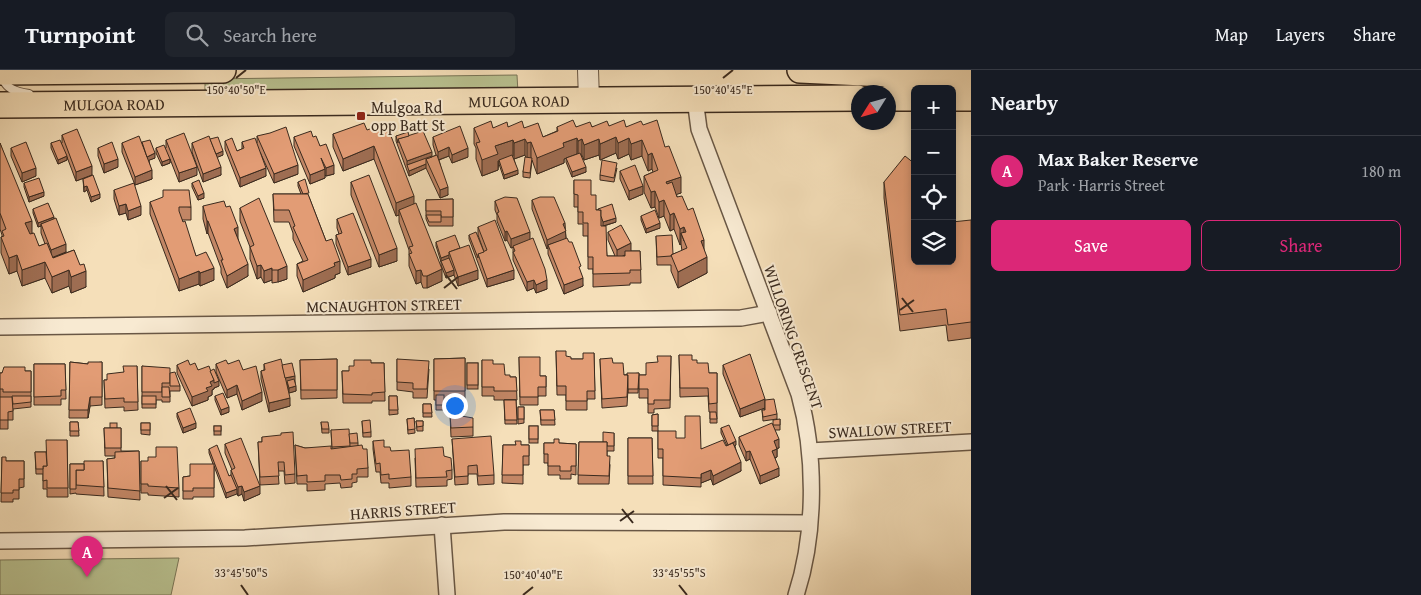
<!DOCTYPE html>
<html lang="en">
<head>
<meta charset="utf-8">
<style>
  body { margin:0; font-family:"Gentium Book Plus",serif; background:#20242c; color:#f1f3f6 }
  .controls { position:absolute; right:15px; top:15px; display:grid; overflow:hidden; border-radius:8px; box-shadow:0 2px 8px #0003 }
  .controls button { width:45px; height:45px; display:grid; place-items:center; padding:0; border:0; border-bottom:1px solid #363941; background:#171b24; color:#f1f3f6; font:25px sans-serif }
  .compass { position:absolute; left:851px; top:15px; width:45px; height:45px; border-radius:50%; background:#171b24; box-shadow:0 2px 8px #0003; rotate:233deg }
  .you { position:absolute; left:454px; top:335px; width:18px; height:18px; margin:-12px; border:4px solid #fff; border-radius:50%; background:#1a73e8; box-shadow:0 0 0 8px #1a73e833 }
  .badge { display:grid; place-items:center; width:32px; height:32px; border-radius:50%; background:#db2777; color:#fff; font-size:16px; font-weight:700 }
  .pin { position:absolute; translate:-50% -41px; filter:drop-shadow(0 1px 2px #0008) }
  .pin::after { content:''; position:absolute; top:26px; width:18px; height:15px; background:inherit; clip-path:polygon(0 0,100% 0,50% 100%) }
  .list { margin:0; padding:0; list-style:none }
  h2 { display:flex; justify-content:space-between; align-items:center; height:65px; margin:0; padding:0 20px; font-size:21px }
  h2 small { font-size:16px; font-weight:400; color:#9ea1a6 }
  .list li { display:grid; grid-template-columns:32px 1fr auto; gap:15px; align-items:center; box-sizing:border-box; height:70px; padding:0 20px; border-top:1px solid #363941 }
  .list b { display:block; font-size:19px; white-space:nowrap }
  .list p { margin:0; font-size:16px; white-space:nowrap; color:#9ea1a6 }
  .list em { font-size:16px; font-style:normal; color:#9ea1a6 }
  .actions { display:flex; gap:10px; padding:15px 20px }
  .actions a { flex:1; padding:11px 0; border:1px solid #db2777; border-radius:8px; text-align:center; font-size:18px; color:#db2777 }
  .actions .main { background:#db2777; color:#fff }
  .icon { flex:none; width:28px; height:28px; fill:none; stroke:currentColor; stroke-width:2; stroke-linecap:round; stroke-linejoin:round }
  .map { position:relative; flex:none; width:971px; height:525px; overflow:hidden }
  header { display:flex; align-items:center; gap:30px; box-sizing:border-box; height:70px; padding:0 25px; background:#171b24; border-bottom:1px solid #363941 }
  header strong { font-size:24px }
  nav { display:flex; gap:28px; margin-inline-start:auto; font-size:18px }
  .search { width:350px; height:45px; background:#20242c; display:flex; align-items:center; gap:12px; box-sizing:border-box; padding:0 18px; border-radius:8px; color:#9ea1a6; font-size:19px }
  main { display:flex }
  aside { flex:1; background:#171b24 }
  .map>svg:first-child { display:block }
</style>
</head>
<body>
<header>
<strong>Turnpoint</strong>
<div class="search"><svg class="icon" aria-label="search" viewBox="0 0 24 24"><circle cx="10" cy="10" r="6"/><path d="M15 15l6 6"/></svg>Search here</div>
<nav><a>Map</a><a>Layers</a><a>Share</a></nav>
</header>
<main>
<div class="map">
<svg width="971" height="525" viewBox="0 0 971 525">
  <rect width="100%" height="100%" fill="#f5dfb9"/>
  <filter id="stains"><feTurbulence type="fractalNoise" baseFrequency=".004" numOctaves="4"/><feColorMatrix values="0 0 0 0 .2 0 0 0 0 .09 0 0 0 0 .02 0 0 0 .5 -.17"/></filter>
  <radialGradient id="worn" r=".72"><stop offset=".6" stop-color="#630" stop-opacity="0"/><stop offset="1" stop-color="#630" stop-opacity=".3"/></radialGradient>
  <g fill="#b9c291" stroke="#7a7658">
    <polygon points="517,5 518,23 205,27 205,9"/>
    <polygon points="179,488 171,525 0,525 0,490"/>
  </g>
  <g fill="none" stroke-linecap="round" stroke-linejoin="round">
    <g stroke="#695745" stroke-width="10">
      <path id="service" d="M 2,5 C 5,19 16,22 29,24"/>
    </g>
    <g stroke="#695745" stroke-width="18">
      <g id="minor">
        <path d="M 695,29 L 699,59 L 799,324 C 816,385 816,464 796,525"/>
        <polyline points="0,257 741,248 769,243"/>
        <polyline points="810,381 971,372"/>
        <polyline points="442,455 447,525"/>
        <polyline points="0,471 245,468 504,452 809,453"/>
      </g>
    </g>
    <g stroke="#695745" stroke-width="22">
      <polyline id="tertiary" points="588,0 589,30"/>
    </g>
    <g stroke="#3a2a1e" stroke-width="28">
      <g id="primary">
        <polyline points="800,0 971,8"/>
        <polyline points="0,2 223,0"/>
        <polyline points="888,28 915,28"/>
        <polyline points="952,28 971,28"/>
        <path id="s1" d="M 0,35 L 858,28"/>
      </g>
    </g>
    <use href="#service" stroke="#f8ead2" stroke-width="8"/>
    <use href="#minor" stroke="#f8ead2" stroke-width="15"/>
    <use href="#tertiary" stroke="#f8ead2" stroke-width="20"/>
    <use href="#primary" stroke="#f5dfb9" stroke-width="25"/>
  </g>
  <g fill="#c28665" stroke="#3a2a1e">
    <polygon points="643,55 665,77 681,123 676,124 704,181 707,203 678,218 671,201 671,195 657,195 656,166 673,184 682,181 681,174 680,175 674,159 670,161 664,146 659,148 655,137 651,138 644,122 644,106 653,102 652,99 648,101 642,86 631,90 629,84 618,89 616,83 600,90 599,85 584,90 582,85 581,85 586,102 572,107 566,92 566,88 570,87 564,89 564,93 537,104 532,90 530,108 523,107 523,102 526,88 525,85 514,89 518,104 504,109 499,94 499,91 498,100 482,106 476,89 476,78 474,74 474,58 493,58 508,57 524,58 543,67 557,61 557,57 576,57 609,56 626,57"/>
    <polygon points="367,60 414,134 442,211 427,218 423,218 421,212 416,214 409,196 409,180 399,152 399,145 396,146 374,89 343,101 333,77 333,64"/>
    <polygon points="62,65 92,105 76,111 67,87 67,90 58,94 51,78 51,73 62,73"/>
    <polygon points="257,66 298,104 274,113 260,82 266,106 240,117 225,79 225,71 237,81 242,79 242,72 257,73"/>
    <polygon points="396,66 409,66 432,87 436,85 433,75 433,67 468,87 452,93 449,86 439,90 448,125 440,128 426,98 409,106 396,71"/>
    <polygon points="294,67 313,67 320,76 334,104 326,106 325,105 325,108 310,114 294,76"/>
    <polygon points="210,69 223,85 217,87 221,105 203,112 192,82 192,73"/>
    <polygon points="166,70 197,105 179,112 170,89 170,93 162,96 156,83 156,78 166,78"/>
    <polygon points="0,73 32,163 39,176 45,174 41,163 41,156 38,157 33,143 33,139 54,149 66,182 52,188 74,180 86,217 71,223 69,216 52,223 45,208 22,216 17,201 9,204 1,183 1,167 2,167 2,165 0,159"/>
    <polygon points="122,73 142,73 155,88 149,90 152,109 135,115 122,82"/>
    <polygon points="11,78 36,106 22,112 11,86"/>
    <polygon points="98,78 118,97 104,103 98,86"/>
    <polygon points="617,98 614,112 600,110 600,105"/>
    <polygon points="620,101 643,124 629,130 620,109"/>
    <polygon points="83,109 100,128 91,132 87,120 84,122"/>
    <polygon points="574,110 591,125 596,140 598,140 598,139 616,152 604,156 607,186 615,186 608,170 608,162 631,181 640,181 641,213 630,213 630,215 593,217 593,199 588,199 588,166 583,166 583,154 578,154 578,137 574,137"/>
    <polygon points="298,112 309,127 326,171 340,203 335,205 335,208 303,222 297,206 297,194 303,191 293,169 293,163 289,152 274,152 273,124 301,124 298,116"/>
    <polygon points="351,112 397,191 379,197 351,125"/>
    <polygon points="884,112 915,191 971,150 971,268 948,271 946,255 900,261 884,128"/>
    <polygon points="24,113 44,126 29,132 24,117"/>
    <polygon points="192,113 204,128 198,130 192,117"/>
    <polygon points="114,120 141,145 128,150 126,143 119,145 114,129"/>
    <polygon points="453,129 453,156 429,156 426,149 426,130"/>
    <polygon points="532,130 565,159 566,168 581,204 583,216 564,224 548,184 548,178 547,179 532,139"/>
    <polygon points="495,131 530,170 547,219 536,223 534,218 527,221 513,190 513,177 511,178 507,170 505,171 497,151 497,145 495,140"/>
    <polygon points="150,132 191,137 191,150 182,150 196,186 214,210 200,216 199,214 179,221 150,144"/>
    <polygon points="203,136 238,169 248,206 227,218 221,203 221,198 208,163 207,164 203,149"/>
    <polygon points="240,138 287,209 278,212 272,213 272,210 264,213 261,207 257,209 250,189 250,177 240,151"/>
    <polygon points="641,146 660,158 646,163 641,150"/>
    <polygon points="337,149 371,197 348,205 336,174 336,165 339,164 337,158"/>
    <polygon points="478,157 514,209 487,217 469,169 469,165 484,182 478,165"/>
    <polygon points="436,172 460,178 478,209 458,216 454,205 446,208 441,195 441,192 436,176"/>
    <polygon points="556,281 571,289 583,289 594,283 595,329 587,329 587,340 566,340 566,325 557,325"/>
    <polygon points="679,285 697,293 709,303 717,303 717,353 710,353 710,342 709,342 708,326 680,327"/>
    <polygon points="671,286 670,338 654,339 654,343 648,343 648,328 639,328 639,305 646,305 658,292"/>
    <polygon points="519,287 540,306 546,306 546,326 538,326 538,335 520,335"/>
    <polygon points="465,288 465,329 444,330 444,340 436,340 436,330 434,330 434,289"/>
    <polygon points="337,289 337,328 301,329 300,290"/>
    <polygon points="397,289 429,299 427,328 413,328 413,322 397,320"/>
    <polygon points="600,289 613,293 624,305 639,303 638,323 628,323 628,318 627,336 602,338"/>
    <polygon points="482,290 493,294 505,305 510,307 516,307 517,330 494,330 494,326 482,326"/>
    <polygon points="70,292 88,294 102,292 102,335 90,336 88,348 69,348"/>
    <polygon points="371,293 384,293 385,331 372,331 372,333 343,333 342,301 349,301 354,296"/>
    <rect x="467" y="293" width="11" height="26"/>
    <polygon points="34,294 65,294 66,329 61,329 61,335 34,335"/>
    <polygon points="216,294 228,294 243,300 262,331 242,340 237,324 227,328 216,302"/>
    <polygon points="264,294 282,296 295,311 296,321 289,323 287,312 286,312 290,336 269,342 261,309 261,301 264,300"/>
    <polygon points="177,295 198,300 210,301 219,316 214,318 214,319 212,320 212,325 208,327 208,330 192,336 177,303"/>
    <polygon points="723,295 765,330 777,344 777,349 763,351 762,340 765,340 764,338 740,347 723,304"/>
    <polygon points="137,296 138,340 124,341 124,337 105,338 104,310 107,310"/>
    <polygon points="142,296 170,303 180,316 180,321 170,321 170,332 162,332 162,330 156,330 156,338 142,338"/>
    <polygon points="25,301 31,301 31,337 13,339 13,350 8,350 8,359 0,359 0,303"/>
    <polygon points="215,326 229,342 221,345 215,330"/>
    <polygon points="389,326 397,326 398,344 389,345"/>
    <polygon points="504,330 516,330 517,354 505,354"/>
    <polygon points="423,334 431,334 432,347 423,347"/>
    <polygon points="518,337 524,337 524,353 518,354"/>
    <polygon points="540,340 554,340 555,355 541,355"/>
    <polygon points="177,343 196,358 183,363 177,347"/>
    <polygon points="450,344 473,357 473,366 451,367"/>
    <polygon points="658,344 658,361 652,361 652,345"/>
    <polygon points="414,348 415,363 408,364 407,349"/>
    <polygon points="780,349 780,360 775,360 779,378 777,378 777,387 775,388 779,406 760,414 750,389 746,391 739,375 739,367 773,355"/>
    <polygon points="362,351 371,362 371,367 363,367"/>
    <polygon points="416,351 423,351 423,361 417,361"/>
    <polygon points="70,352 78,352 79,366 70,366"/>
    <polygon points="321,352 329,359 329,363 322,363"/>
    <polygon points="141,353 150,353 150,365 141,364"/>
    <rect x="214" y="356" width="7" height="9"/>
    <rect x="529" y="356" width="9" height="17"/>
    <polygon points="104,358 121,358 121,381 139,381 140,430 108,427 107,389 115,388 115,386 105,386"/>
    <polygon points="721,358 736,375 735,376 741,401 713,415 711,409 701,413 701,417 663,415 663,388 658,388 658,361 701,379 727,376 721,363"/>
    <polygon points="331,360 349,364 358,373 358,376 363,379 368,398 368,407 357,407 357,412 352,413 352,417 341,418 340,413 325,414 325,420 307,421 307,414 297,414 295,375 305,378 332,379"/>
    <polygon points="614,363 614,381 607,381 607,386 610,395 609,414 578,414 579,372 603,372"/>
    <polygon points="262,367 295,404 295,413 285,414 284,401 278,401 279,414 260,415 258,372 262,372"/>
    <polygon points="628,368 652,368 653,414 628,414"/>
    <polygon points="452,369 494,405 494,414 478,415 477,404 468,404 468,414 455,415"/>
    <polygon points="67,370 68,427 47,427 47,419 43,419 43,404 36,404 35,382 46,382"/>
    <polygon points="373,371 391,381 411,407 411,416 389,418 389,413 381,413 380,402 376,402 373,379"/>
    <polygon points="544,373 559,373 576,374 576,405 571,404 571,409 560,409 560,405 548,405 548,393 544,393"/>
    <polygon points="225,374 260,424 244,431 242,424 238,426 237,423 226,428 214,396 214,427 193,427 193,429 183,429 183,407 190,406 213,394 209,383 209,379 229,406 231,405 231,400 232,400 225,383"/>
    <polygon points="503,375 529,375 529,395 523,395 523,414 502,413"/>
    <polygon points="444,386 452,400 452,409 447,410 447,416 416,417 415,388"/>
    <polygon points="2,387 6,391 24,391 24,417 19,418 19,429 13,429 13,432 1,432"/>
    <polygon points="103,391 104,426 76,424 76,423 70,424 70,394 84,394"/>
    <polygon points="141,391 179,418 179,427 148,425 148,423 141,423"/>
  </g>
  <g fill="#9e6d52" stroke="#3a2a1e">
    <polygon points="616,67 616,83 600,90 600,74"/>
    <polygon points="577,68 577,84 564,89 564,93 537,104 537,88 563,73"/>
    <polygon points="629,68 629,84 618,89 618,73"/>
    <polygon points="525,69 525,85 514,89 514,73"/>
    <polygon points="582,69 582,85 578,87 578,71"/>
    <polygon points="599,69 599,85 584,90 584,75"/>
    <polygon points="513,70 513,86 498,91 498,100 482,106 482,90 495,76"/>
    <polygon points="642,70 642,86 631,90 631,74"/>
    <polygon points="531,72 531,88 527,89 527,73"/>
    <polygon points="374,76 374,89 343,101 343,89"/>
    <polygon points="449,77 449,86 438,90 438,82"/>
    <polygon points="468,78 468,87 452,93 452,85"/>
    <polygon points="223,81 223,85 216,88 216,84"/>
    <polygon points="432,82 432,90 426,89 407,95 407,91"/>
    <polygon points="155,83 155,88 147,91 147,87"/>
    <polygon points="652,83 652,99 648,101 648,85"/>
    <polygon points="67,86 67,90 58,94 58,90"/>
    <polygon points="118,89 118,97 104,103 104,94"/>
    <polygon points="170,89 170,93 162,96 162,92"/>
    <polygon points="426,94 426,98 409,106 409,101"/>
    <polygon points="298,95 298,104 274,113 274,104"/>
    <polygon points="334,95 334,104 326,106 326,98"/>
    <polygon points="92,96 92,105 76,111 76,102"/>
    <polygon points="197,97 197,105 179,112 179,103"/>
    <polygon points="221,97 221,105 203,112 203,104"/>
    <polygon points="586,97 586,102 572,107 572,102"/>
    <polygon points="36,98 36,106 22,112 22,103"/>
    <polygon points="266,98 266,106 240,117 240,108"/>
    <polygon points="325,99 325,108 310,114 310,105"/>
    <polygon points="152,100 152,109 135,115 135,107"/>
    <polygon points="518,100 518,104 504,109 504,105"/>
    <polygon points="681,107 681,123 666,128 666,112"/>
    <polygon points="87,116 87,120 84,122 84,117"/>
    <polygon points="643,116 643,124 629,130 629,121"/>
    <polygon points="448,117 448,125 440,128 440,120"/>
    <polygon points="655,121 655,137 651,138 651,122"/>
    <polygon points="44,122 44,126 29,132 29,127"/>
    <polygon points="204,123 204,128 198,130 198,126"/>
    <polygon points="100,124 100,128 91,132 91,127"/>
    <polygon points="414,126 414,139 399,140 399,145 396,146 396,133"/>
    <polygon points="664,130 664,146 659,148 659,132"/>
    <polygon points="126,134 126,143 119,145 119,136"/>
    <polygon points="141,136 141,145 128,150 128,141"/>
    <polygon points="674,143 674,159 670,161 670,145"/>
    <polygon points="54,147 54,152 41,154 41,156 38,157 38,153"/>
    <polygon points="616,148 616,152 603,156 603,152"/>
    <polygon points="32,151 32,167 25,169 25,153"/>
    <polygon points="207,151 208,151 208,163 207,164"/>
    <polygon points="565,153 566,169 548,175 548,178 547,179 547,170 563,154"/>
    <polygon points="660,153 660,158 646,163 646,159"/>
    <polygon points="238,157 238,170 234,159"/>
    <polygon points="684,157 684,171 681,163 681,174 680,175 680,159"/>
    <polygon points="507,161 507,170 505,171 505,162"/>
    <polygon points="530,162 530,171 511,178 511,169"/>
    <polygon points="704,170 704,186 701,171"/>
    <polygon points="631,173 631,182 617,189 617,180"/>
    <polygon points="66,174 66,182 51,188 51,180"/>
    <polygon points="397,178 397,191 379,197 379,185"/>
    <polygon points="17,185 17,201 9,204 9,188"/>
    <polygon points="449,185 449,190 441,192 441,188"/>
    <polygon points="707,187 707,203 678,218 678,202"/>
    <polygon points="371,189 371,197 348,205 348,197"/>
    <polygon points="340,191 340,203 335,205 335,208 303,222 303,210 334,193"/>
    <polygon points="45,192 45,208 22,216 22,200"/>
    <polygon points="248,194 248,206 227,218 227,206"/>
    <polygon points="261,195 261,207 257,209 257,196"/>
    <polygon points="287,196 287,209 278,212 278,200"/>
    <polygon points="214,198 214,210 200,216 200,203"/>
    <polygon points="272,198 272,210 264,213 264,201"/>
    <polygon points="442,199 442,211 427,218 427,206"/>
    <polygon points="69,200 69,216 52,223 52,207"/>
    <polygon points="421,200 421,212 416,214 416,201"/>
    <polygon points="454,200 454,205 446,208 446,203"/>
    <polygon points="478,200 478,209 458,216 458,207"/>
    <polygon points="514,200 514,209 487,217 487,209"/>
    <polygon points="86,201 86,217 71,223 71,207"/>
    <polygon points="199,201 199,214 179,221 179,209"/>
    <polygon points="583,208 583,216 564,224 564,215"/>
    <polygon points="534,210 534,218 527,221 527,212"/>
    <polygon points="547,210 547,219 536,223 536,215"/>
    <polygon points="295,306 295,311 285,313 285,308"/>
    <polygon points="214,310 219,311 219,316 214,318 214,319 212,320 212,325 208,327 208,330 192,336 192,327 206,318 210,312"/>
    <polygon points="237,315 237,324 227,328 227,320"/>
    <polygon points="296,316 296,321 289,323 289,318"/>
    <polygon points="262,322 262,331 242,340 242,331"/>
    <polygon points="90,327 90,336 88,348 88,340"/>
    <polygon points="290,328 290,336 269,342 269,333"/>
    <polygon points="765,329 765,338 740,347 740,339"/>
    <polygon points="229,337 229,342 221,345 221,340"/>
    <polygon points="196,353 196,358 183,363 183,358"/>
    <polygon points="779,369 779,378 774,379 774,371"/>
    <polygon points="736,371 736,375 728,379 728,375"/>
    <polygon points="777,379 777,387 772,389 772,381"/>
    <polygon points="750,381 750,389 746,391 746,382"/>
    <polygon points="741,392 741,401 713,415 713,406"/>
    <polygon points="779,398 779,406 760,414 760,406"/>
    <polygon points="711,400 711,409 701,413 701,404"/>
    <polygon points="242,416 242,424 238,426 238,417"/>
    <polygon points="260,416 260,424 244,431 244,422"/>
    <polygon points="237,419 237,424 226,428 226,423"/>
  </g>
  <g fill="#e29c75" stroke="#3a2a1e">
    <polygon points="573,50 576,57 590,52 592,57 607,51 609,56 624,50 626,57 641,51 643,55 657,50 665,77 669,76 681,107 666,112 667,114 672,112 677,127 682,126 688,140 693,138 704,170 701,171 707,187 678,202 671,185 687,178 681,163 686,162 684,157 680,159 674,143 670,145 664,130 659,132 655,121 651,122 644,106 658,100 652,83 648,85 642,70 631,74 629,68 618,73 616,67 600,74 599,69 584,75 582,69 578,71 577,68 563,73 564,77 537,88 531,72 527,73 525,69 514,73 513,70 495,76 498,84 482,90 476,73 480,72 474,58 491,51 493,58 507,52 508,57 522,51 524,58 538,53 543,67 558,61 557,57"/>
    <polygon points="364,53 367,60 386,53 414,126 396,133 374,76 343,89 333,64"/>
    <polygon points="460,56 468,78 452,85 449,77 438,82 433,67"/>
    <polygon points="286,57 298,95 274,104 257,66 270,63"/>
    <polygon points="77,59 92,96 76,102 62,65"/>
    <polygon points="311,61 313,67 316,66 320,76 326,74 334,95 326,98 321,88 325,99 310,105 294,67"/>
    <polygon points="423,61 432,82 407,91 398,69"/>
    <polygon points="408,62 409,66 398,69 398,73 396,66"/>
    <polygon points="184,63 197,97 179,103 166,70"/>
    <polygon points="139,66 152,100 135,107 122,73"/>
    <polygon points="209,66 221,97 203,104 192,73"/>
    <polygon points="218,67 223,81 216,84 210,69"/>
    <polygon points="232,68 237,81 244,78 242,72 255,68 266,98 240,108 225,71"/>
    <polygon points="60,70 67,86 58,90 51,73"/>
    <polygon points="150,70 155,83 147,87 142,72"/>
    <polygon points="26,72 36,98 22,103 11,78"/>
    <polygon points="112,72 118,89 104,94 98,78"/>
    <polygon points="0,73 32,151 25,153 30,164 34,163 39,176 47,173 53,188 74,180 80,195 84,194 86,201 71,207 69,200 52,207 45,192 22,200 17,185 9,188 1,167 4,166 2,161 6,159 0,143"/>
    <polygon points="164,75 170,89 162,92 156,78"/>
    <polygon points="580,83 586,97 572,102 566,88"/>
    <polygon points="437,85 448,117 440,120 426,89"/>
    <polygon points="512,85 518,100 504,105 499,90"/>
    <polygon points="432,86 432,87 426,89 426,94 409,101 407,95"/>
    <polygon points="905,86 915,94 915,191 952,191 952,152 971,150 971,252 948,255 946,239 900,245 884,112"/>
    <polygon points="525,87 532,88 530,103 523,102"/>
    <polygon points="602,90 617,93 614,108 600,105"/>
    <polygon points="635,95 643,116 629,121 620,101"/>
    <polygon points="93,105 100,124 91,127 87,116 84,117 83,109"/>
    <polygon points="369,105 397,178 379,185 351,112"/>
    <polygon points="39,108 44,122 29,127 24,113"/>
    <polygon points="305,109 309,123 303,124 298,112"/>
    <polygon points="199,110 204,123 198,126 192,113"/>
    <polygon points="574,110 591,110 591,125 596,125 596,140 601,140 601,156 606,156 607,186 625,186 625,181 640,181 641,200 630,200 630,203 593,204 593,187 588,187 588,153 583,153 583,142 578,142 578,125 574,124"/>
    <polygon points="134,113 141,136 128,141 126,134 119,136 114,120"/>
    <polygon points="163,120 189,120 191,137 179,137 179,141 183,152 185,151 196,186 206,182 214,198 200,203 199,201 179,209 150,132 163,127"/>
    <polygon points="273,124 308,124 326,171 332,169 340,191 334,193 335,196 303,210 297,194 308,190 293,157 295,156 289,140 274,140"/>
    <polygon points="505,127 517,128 530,162 511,169 507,161 505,162 497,143 499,142 495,131"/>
    <polygon points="540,127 554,127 565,153 563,154 566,161 547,170 532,130"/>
    <polygon points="259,128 287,196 278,200 272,200 272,198 264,201 261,195 257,196 250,177 254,175 240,138"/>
    <polygon points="453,129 453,147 441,147 441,141 426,141 426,130"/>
    <polygon points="224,131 226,137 230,136 238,157 234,159 248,194 227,206 221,190 223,190 208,151 207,151 203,136"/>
    <polygon points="48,133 54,147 38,153 33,139"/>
    <polygon points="416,133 442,199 427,206 423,206 421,200 416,201 409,184 412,183 409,177 413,176 399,140"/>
    <polygon points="612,134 616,148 603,152 601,146 601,140 599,140 598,139"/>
    <polygon points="655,140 660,153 646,159 641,146"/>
    <polygon points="353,143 371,189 348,197 336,165 342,163 337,149"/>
    <polygon points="426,145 441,145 441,152 429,152"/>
    <polygon points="56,148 66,174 51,180 41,154"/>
    <polygon points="495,150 514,200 487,209 478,184 487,180 478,157"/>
    <polygon points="621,155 631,173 617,180 608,162"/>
    <polygon points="476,162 484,182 478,184 478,188 469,165"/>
    <polygon points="455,165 460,178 449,182 449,185 441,188 436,172"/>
    <polygon points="672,165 673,184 671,185 671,186 657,187 656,166"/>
    <polygon points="533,168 545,199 547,210 536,215 534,210 527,212 513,182 515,181 513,176"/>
    <polygon points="567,168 569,172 572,172 581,196 579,197 583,208 564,215 548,175"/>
    <polygon points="469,175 478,200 458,207 449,182"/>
    <polygon points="449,188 454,200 446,203 441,191"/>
    <polygon points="556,281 566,281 566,286 571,287 571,289 583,289 583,283 594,283 595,321 587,321 587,331 566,331 566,316 557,316"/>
    <polygon points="750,284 765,329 740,339 723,295"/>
    <polygon points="679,285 692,285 692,290 697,290 697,293 708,293 709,303 717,303 717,333 709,334 708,318 680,318"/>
    <polygon points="657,286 671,286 670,330 654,330 654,334 648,334 648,319 639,319 639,305 646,305 646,293 658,292"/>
    <polygon points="519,287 540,287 540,306 546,306 546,317 538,317 538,327 520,327"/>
    <polygon points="465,288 465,321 434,321 434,289"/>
    <polygon points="612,288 613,293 623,293 624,305 628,305 627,327 602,329 600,289"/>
    <polygon points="281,289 290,328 269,333 261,301 265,300 264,294"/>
    <polygon points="337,289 337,320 301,320 300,290"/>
    <polygon points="397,289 429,291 427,319 413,319 413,313 397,312"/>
    <polygon points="188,290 190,295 195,293 198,300 209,296 214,310 210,312 212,316 206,318 208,321 192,327 177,295"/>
    <polygon points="226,290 228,294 239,290 243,300 256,296 262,322 242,331 237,315 227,320 216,294"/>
    <polygon points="354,290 371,290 371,293 384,293 385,322 372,323 372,325 343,324 342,301 349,301 349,296 354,296"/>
    <polygon points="482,290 493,290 493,294 504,294 505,305 510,305 510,307 516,307 517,321 494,321 494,317 482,317"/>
    <polygon points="70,292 88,294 88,292 102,292 102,327 90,327 88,340 69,340"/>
    <polygon points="292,293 295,306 285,308 282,295"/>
    <rect x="467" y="293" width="11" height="22"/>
    <polygon points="34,294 65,294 66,320 61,320 61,326 34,327"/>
    <polygon points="123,296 137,296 138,332 124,332 124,328 105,329 104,310 107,310 107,304 124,302"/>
    <polygon points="142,296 170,298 170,313 162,313 162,322 142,322"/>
    <polygon points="4,297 25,297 25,301 31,301 31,322 3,322 3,319 0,319 0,303 2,303"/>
    <polygon points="214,299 219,311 214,313 214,310 210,301"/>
    <polygon points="175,302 180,316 170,316 170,303"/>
    <polygon points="627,303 639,303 638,319 628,319 628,305 627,305"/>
    <polygon points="294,309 296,316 289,318 287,311"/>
    <polygon points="162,317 169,317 170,327 162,327"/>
    <polygon points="223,323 229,337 221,340 215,326"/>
    <rect x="436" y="325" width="8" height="10"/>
    <polygon points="12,326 31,326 31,332 13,334"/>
    <rect x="142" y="326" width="14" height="8"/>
    <polygon points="389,326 397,326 398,340 389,340"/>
    <polygon points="0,327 12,327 13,341 8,342 8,350 0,350"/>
    <polygon points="774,329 777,344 763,347 762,340 765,340 765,330"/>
    <polygon points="504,330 516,330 517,350 505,350"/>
    <polygon points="423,334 431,334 432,343 423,343"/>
    <rect x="518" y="337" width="6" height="12"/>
    <polygon points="190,338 196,353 183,358 177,343"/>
    <polygon points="540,340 554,340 555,350 541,350"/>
    <polygon points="710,342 716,342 717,349 710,349"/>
    <polygon points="450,344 473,348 473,357 451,358"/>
    <polygon points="658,344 658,356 652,356 652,345"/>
    <polygon points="685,346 700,346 701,379 723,370 726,376 733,373 741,392 713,406 711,400 701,404 701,408 663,406 663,379 658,379 658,361 676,361 676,368 685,368"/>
    <polygon points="414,348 415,359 408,360 407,349"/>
    <polygon points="780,349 780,355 773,355 773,350"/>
    <polygon points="370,350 371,362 363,363 362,351"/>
    <polygon points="416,351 423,351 423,356 417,357"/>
    <polygon points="70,352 78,352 79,361 70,361"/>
    <polygon points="321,352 328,352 329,359 322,359"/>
    <rect x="110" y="353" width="7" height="5"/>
    <rect x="141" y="353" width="9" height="7"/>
    <polygon points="772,353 779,369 774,371 777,379 772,381 779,398 760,406 750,381 746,382 739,367"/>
    <polygon points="729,355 736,371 728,375 721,358"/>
    <rect x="214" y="356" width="7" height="5"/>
    <rect x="529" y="356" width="9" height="13"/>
    <polygon points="104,358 121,358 121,378 105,378"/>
    <polygon points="349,359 350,376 332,377 331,360"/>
    <polygon points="293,362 295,404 285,405 284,392 278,392 279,406 260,407 258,372 262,372 262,367 281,365 281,363"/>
    <polygon points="603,362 614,363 614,376 607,376 607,372 603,372"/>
    <polygon points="357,363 358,373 350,373 349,364"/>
    <polygon points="491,366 494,405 478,406 477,395 468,396 468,406 455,407 452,369"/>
    <polygon points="241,368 260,416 244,422 242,416 238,417 231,400 235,398 225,374"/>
    <polygon points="628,368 652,368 653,406 628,406"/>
    <polygon points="554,369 559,369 559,373 576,374 576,396 571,396 571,401 560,401 560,396 548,396 548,384 544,384 544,373 554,373"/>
    <polygon points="46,370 67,370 68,418 47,418 47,410 43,411 43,396 47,396"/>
    <polygon points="384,370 384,377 390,377 391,381 409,380 411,407 389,409 389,404 381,405 380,393 376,394 373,371"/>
    <polygon points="515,371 521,371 521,375 529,375 529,386 523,386 523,405 502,405 503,375 516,375"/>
    <polygon points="579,372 607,372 607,386 610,386 609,406 578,405"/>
    <polygon points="217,375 229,406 231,405 237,419 226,423 209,379"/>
    <polygon points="295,375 305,378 331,376 331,379 362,375 363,379 367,379 368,398 357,399 357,404 352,404 352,409 341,410 340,405 325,405 325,411 307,412 307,405 297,406"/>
    <polygon points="156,377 177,377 179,418 148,416 148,414 141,414 141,391 148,391 148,387 156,387"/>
    <polygon points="443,377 444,386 451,388 452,400 446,401 447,407 416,408 415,379"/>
    <polygon points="139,381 140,421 108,418 107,389 115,388 115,382"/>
    <polygon points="35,382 46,382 47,396 43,396 43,399 36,399"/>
    <polygon points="2,387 6,387 6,391 24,391 24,409 19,409 19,420 13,420 13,423 1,423"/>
    <polygon points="84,391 103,391 104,417 76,415 76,400 84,400"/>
    <polygon points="70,394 84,394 84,400 76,400 76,419 70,419"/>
    <polygon points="190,394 214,394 214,418 193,418 193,421 183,421 183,407 190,406"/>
  </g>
  <path fill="none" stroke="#3a2a1e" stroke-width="2" d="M 236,8 L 246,0M 723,8 L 733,0M 446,205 L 457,219M 444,218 L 458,207M 902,228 L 913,242M 900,240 L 914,230M 166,416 L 177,430M 164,428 L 178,418M 622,439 L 633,453M 620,451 L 634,441M 241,515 L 248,525M 679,515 L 687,525M 523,525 L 533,517"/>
  <rect fill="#8f2418" stroke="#f8ead2" stroke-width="2" x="356" y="41" width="10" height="10" rx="2.5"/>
  <g text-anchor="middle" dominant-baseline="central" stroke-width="4" stroke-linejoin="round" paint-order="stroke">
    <g font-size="16" fill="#3a2a1e" stroke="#f8ead2">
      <text stroke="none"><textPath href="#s1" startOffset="519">MULGOA ROAD</textPath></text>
      <text stroke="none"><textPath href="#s1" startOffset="114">MULGOA ROAD</textPath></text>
      <text transform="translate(384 235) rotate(-1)">MCNAUGHTON STREET</text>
      <text transform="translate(794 267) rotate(71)">WILLORING CRESCENT</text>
      <text transform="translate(890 359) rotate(-3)">SWALLOW STREET</text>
      <text transform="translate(403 440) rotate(-4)">HARRIS STREET</text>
    </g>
    <g font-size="16" fill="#3a2a1e" stroke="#f8ead2" text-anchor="start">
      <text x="371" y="37">Mulgoa Rd<tspan x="371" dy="18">opp Batt St</tspan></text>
    </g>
  </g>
  <g font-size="12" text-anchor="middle" fill="#3a2a1e" stroke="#f8ead2" stroke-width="4" stroke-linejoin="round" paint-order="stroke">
    <text x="236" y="24">150°40'50"E</text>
    <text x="723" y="24">150°40'45"E</text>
    <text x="241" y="507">33°45'50"S</text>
    <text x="679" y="507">33°45'55"S</text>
    <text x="533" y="509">150°40'40"E</text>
  </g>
  <rect width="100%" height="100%" filter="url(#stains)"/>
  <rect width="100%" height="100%" fill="url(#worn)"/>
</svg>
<div class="controls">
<button>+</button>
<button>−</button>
<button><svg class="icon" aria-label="locate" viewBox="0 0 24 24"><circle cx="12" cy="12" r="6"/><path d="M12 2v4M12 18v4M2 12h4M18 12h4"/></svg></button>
<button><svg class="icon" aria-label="layers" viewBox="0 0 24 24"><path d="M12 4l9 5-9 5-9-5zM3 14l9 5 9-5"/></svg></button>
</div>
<svg class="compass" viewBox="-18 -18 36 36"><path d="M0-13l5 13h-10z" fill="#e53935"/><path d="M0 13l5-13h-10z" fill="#9ea1a6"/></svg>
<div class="you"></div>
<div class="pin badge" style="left:87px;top:507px">A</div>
</div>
<aside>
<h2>Nearby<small></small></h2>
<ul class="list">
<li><span class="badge">A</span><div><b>Max Baker Reserve</b><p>Park · Harris Street</p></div><em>180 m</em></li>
</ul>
<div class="actions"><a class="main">Save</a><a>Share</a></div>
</aside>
</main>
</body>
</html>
